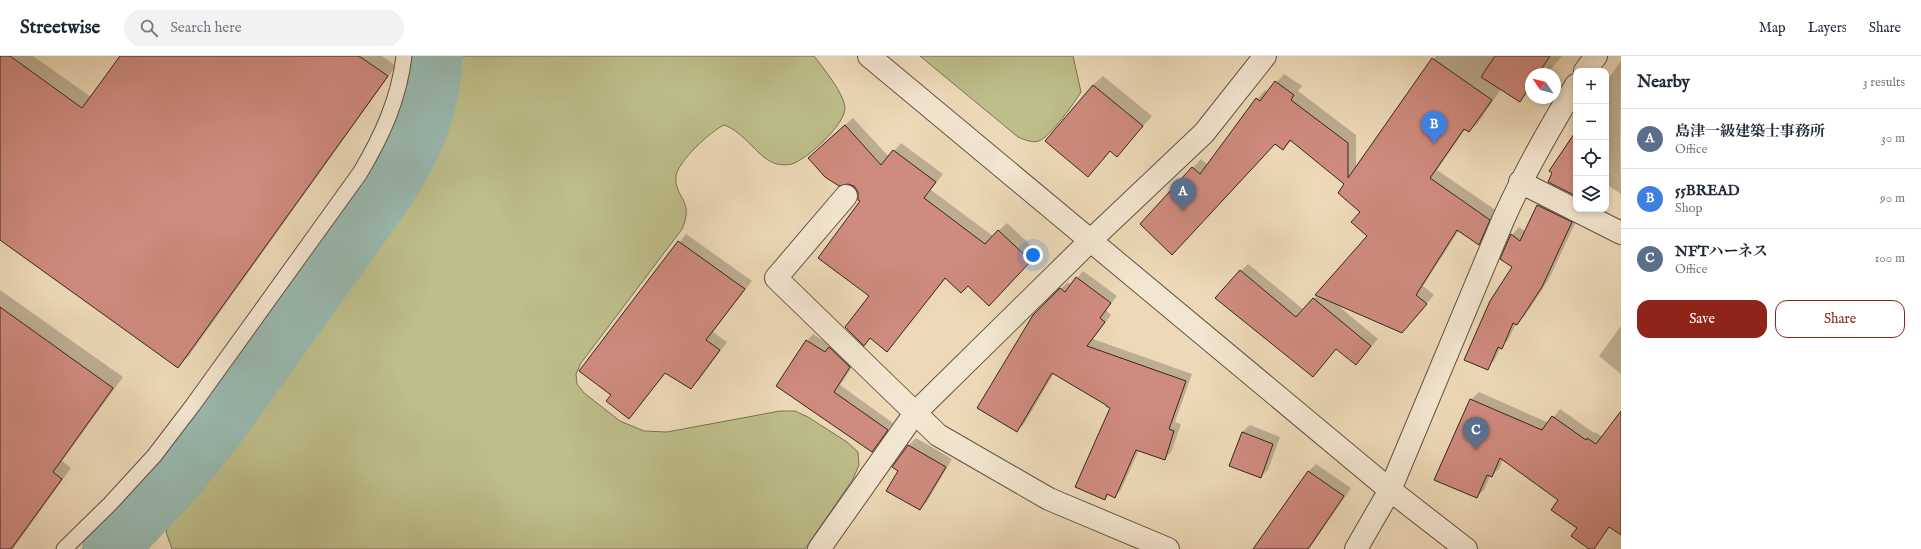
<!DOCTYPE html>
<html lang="en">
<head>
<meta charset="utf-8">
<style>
  body { margin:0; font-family:"IM FELL English","Noto Serif JP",serif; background:#f2f2f3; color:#1f2937 }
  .controls { position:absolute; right:12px; top:12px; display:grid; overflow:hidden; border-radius:8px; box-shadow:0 2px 6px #0003 }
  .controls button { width:36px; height:36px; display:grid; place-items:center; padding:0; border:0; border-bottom:1px solid #e0e1e3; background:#fff; color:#1f2937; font:20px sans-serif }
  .compass { position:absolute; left:1525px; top:12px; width:36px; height:36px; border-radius:50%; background:#fff; box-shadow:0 2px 6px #0003; rotate:305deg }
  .you { position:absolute; left:1033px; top:199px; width:14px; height:14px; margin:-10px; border:3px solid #fff; border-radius:50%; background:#1a73e8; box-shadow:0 0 0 6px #1a73e833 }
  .badge { display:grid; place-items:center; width:26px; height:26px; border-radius:50%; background:#8f2418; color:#fff; font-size:13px; font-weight:700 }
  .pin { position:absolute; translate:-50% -33px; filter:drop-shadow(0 1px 2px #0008) }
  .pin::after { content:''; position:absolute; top:21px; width:14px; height:12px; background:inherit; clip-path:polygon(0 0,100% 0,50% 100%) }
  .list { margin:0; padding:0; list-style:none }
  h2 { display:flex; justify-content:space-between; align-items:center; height:52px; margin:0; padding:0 16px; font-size:17px }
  h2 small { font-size:13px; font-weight:400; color:#747a83 }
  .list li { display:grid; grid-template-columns:26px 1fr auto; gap:12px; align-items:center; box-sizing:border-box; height:60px; padding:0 16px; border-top:1px solid #e0e1e3 }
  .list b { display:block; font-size:15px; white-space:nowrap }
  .list p { margin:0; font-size:13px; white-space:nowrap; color:#747a83 }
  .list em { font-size:13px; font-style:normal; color:#747a83 }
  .actions { display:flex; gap:8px; padding:12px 16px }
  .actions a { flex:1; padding:9px 0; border:1px solid #8f2418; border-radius:12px; text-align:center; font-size:14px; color:#8f2418 }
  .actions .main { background:#8f2418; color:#fff }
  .icon { flex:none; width:22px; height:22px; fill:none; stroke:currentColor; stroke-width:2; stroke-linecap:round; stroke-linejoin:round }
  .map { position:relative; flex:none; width:1621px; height:493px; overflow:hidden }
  header { display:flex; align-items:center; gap:24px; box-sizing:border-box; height:56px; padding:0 20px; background:#fff; border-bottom:1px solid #e0e1e3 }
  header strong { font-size:19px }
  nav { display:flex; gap:22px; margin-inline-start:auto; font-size:14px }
  .search { width:280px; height:36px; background:#f2f2f3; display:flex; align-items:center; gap:10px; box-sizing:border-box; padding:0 14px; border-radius:22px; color:#747a83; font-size:15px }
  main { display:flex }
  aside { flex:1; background:#fff }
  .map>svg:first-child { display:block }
</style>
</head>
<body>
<header>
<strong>Streetwise</strong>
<div class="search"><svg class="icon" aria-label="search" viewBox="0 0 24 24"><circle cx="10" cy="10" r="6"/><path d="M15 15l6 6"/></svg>Search here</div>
<nav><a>Map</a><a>Layers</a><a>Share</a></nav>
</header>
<main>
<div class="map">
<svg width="1621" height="493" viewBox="0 0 1621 493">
  <rect width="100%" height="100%" fill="#edd9b7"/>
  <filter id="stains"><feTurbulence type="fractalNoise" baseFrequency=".005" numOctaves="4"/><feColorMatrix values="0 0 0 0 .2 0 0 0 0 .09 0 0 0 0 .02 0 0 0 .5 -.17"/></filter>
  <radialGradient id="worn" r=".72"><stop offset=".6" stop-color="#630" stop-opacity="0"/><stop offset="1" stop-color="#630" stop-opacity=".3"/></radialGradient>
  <g fill="#bebe8a" stroke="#7a7254">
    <path d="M 446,0 L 814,0 C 823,12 844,37 845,52 C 845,69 807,103 792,108 C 789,109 781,109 777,108 C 759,104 745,76 724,69 C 711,75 678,105 676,120 C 674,142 695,144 682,173 L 581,307 L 576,318 L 577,328 L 584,337 L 620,365 L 644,375 L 667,376 L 780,355 L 795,355 L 808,361 L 847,386 L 858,396 L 859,409 L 853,423 L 805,493 L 172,493 L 166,476 L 170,461 L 188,429 L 228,376 L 397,141 C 428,91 442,59 446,0 Z"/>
    <path d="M 920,0 L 1073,0 L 1081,36 C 1074,47 1051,80 1039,85 C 1031,87 1025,84 1018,81 Z"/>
  </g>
  <g fill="#0003">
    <polygon points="0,0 33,0 91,41 121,0 382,0 396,10 188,301 178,310 0,183"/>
    <polygon points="1436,0 1562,0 1550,14 1545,11 1540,18 1531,18 1531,32 1520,45 1501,33 1478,67 1469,75 1466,72 1437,114 1497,155 1487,179 1479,187 1459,174 1423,230 1434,239 1410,267 1335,247 1378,283 1363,300 1336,292 1320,312 1241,215 1248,208 1304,254 1368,180 1361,156 1345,128 1292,84 1283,93 1276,87 1172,198 1141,168 1201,103 1208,109 1257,43 1265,34 1268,36 1284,18 1302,30 1298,35 1356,79 1356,112"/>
    <polygon points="1621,5 1620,91 1621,138 1606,128 1606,26"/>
    <polygon points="1103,20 1152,60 1117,100 1093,29"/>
    <polygon points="853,62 889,101 901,87 943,118 931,134 993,180 1007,167 1038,196 997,241 946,222 887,294 871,282 864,289 871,240 862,145 859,136 817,94"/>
    <polygon points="1545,142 1579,159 1549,223 1524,261 1516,268 1508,284 1501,291 1494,305 1487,312 1514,211 1512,179 1519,171 1526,176 1538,149"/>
    <polygon points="686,178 752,225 713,276 727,286 699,324 691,331 666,316 629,362 612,339 580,315"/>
    <polygon points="1083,215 1117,240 1106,254 1111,259 1093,283 1192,318 1175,366 1181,368 1171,396 1164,403 1139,394 1121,434 1114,441 1109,438 1104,442 1111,352 1054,317 1024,368 1017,375 1033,260 1068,226 1071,229"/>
    <polygon points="0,234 123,321 62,405 71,412 13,493 0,493"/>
    <polygon points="1621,270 1621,318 1599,300"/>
    <polygon points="813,278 856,305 840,329 893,367 872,395 778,330 807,285"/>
    <polygon points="1479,336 1549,367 1560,353 1594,377 1595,376 1603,381 1621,357 1621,478 1611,466 1597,487 1599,487 1593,493 1591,493 1560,444 1503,403 1499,413 1490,420 1484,434 1476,441 1471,344"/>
    <polygon points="1250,369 1280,381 1268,414 1260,421 1242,376"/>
    <polygon points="916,382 952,403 927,446 920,453 899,414 909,389"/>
    <polygon points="1316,408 1351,432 1309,493 1254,493 1309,415"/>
  </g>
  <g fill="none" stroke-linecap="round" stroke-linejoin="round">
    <path stroke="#99bab1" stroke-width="56" d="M 110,493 L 178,421 L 219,369 L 387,135 C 417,88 431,56 435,0"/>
  </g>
  <g fill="#cf8b7f" stroke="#35261f">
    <polygon points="0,0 10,0 82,52 120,0 359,0 388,20 178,312 0,184"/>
    <polygon points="1495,0 1550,0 1538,18 1531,18 1531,29 1520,46 1481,21"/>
    <polygon points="1432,2 1492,44 1469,76 1464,73 1430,122 1490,164 1479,189 1457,174 1416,239 1427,248 1402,277 1315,239 1367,180 1351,166 1360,156 1338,137 1344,128 1290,84 1283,94 1275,88 1172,199 1140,168 1192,111 1200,118 1256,42 1260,45 1275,25 1294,39 1291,44 1348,87 1348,122"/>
    <polygon points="1093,29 1143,70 1117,101 1110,95 1088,121 1045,85"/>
    <polygon points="845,69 881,109 893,94 936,126 924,142 985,188 998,174 1031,205 989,250 968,230 961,237 945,222 887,296 870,282 864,290 845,271 869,240 818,202 860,145 858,144 858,136 854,130 848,128 839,130 825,121 808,102"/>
    <polygon points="1576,75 1576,140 1548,126 1552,117 1549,115"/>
    <polygon points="1537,149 1572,166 1542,231 1517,269 1513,267 1502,293 1498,291 1488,314 1464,304 1490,245 1512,211 1500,203 1511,178 1520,185"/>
    <polygon points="678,185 745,233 706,284 720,294 691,333 665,317 629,363 606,345 611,339 579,315"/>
    <polygon points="1240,214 1296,261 1313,242 1371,290 1356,309 1336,293 1313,321 1215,242"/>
    <polygon points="1076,221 1111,247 1100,262 1105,266 1087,290 1186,325 1169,373 1174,375 1165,404 1136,394 1115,442 1107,438 1105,444 1075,431 1110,352 1106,350 1106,349 1052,317 1017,376 977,352 1033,259 1060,232 1065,236"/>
    <polygon points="0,251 113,332 53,416 62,423 11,493 0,493"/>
    <polygon points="806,284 825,296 829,291 850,311 834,336 888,374 872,396 776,330"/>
    <polygon points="1470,343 1542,374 1552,360 1586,384 1587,382 1596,388 1621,355 1621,479 1609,471 1594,493 1589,493 1571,480 1577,472 1551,454 1558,444 1500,402 1492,421 1487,419 1477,442 1434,424"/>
    <polygon points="1242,376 1273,388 1261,422 1229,410"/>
    <polygon points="908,389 946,411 920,454 886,435 898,415 892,411"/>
    <polygon points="1308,415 1344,440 1308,493 1253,493"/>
  </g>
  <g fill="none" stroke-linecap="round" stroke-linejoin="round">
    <g stroke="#635345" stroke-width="17">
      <path id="service" d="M 64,493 L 110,448 L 154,400 L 193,349 L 360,117 C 382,80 399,43 404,0"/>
    </g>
    <g stroke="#635345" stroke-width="24">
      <g id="minor">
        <polyline points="1585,15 1596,0"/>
        <polyline points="1520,126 1621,177"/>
        <polyline points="846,140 776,222 938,379 1049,443 1168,493"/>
        <polyline points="819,493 915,357 1091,184 1204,77 1265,0"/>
        <path d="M 1356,493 L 1390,434 L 1503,164 C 1524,117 1549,73 1576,29"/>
      </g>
    </g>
    <g stroke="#635345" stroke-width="24">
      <polyline id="tertiary" points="869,0 1390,434 1466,493"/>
    </g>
    <use href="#service" stroke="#f3e6d0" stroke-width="15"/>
    <use href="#minor" stroke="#f3e6d0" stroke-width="22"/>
    <use href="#tertiary" stroke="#f3e6d0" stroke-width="22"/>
  </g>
  <rect width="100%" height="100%" filter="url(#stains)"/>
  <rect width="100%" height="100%" fill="url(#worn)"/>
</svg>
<div class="controls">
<button>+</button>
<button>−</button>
<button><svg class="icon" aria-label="locate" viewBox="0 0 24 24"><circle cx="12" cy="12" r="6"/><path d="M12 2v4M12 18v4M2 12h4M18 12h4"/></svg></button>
<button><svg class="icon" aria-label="layers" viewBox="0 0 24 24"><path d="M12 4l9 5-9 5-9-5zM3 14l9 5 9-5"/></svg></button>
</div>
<svg class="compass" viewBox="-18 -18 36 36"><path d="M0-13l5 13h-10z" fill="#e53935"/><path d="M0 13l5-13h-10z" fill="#747a83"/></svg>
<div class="you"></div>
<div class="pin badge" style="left:1183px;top:155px;background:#5c6f8a">A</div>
<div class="pin badge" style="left:1434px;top:88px;background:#3f7fe0">B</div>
<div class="pin badge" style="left:1476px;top:394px;background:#5c6f8a">C</div>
</div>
<aside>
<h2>Nearby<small>3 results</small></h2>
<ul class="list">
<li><span class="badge" style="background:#5c6f8a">A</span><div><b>島津一級建築士事務所</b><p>Office</p></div><em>30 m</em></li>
<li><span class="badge" style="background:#3f7fe0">B</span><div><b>55BREAD</b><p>Shop</p></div><em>90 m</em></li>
<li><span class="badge" style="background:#5c6f8a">C</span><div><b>NFTハーネス</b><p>Office</p></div><em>100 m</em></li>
</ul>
<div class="actions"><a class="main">Save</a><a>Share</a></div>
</aside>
</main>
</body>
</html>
